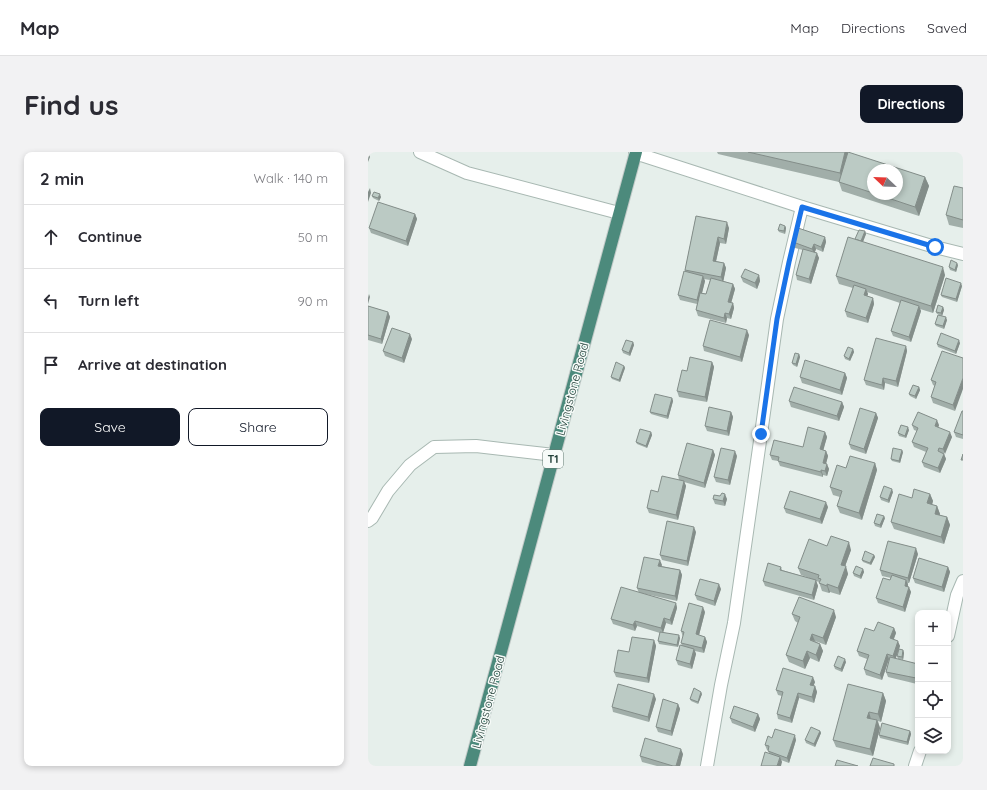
<!DOCTYPE html>
<html lang="en">
<head>
<meta charset="utf-8">
<style>
  body { margin:0; font-family:Quicksand,sans-serif; background:#f2f2f3; color:#2b2b33 }
  .controls { position:absolute; right:12px; bottom:12px; display:grid; overflow:hidden; border-radius:8px; box-shadow:0 2px 6px #0003 }
  .controls button { width:36px; height:36px; display:grid; place-items:center; padding:0; border:0; border-bottom:1px solid #e1e1e2; background:#fff; color:#2b2b33; font:20px sans-serif }
  .compass { position:absolute; left:499px; top:12px; width:36px; height:36px; border-radius:50%; background:#fff; box-shadow:0 2px 6px #0003; rotate:293deg }
  .stop { position:absolute; width:12px; height:12px; margin:-9px; border:3px solid #1a73e8; border-radius:50%; background:#fff }
  .stop.end { background:#1a73e8; border-color:#fff; box-shadow:0 1px 4px #0008 }
  .list { margin:0; padding:0; list-style:none }
  h2 { display:flex; justify-content:space-between; align-items:center; height:52px; margin:0; padding:0 16px; font-size:17px }
  h2 small { font-size:13px; font-weight:400; color:#7c7c81 }
  .list li { display:grid; grid-template-columns:26px 1fr auto; gap:12px; align-items:center; box-sizing:border-box; height:64px; padding:0 16px; border-top:1px solid #e1e1e2 }
  .list b { display:block; font-size:15px; white-space:nowrap }
  .list em { font-size:13px; font-style:normal; color:#7c7c81 }
  .actions { display:flex; gap:8px; padding:12px 16px }
  .actions a { flex:1; padding:9px 0; border:1px solid #111827; border-radius:8px; text-align:center; font-size:14px; color:#111827 }
  .actions .main { background:#111827; color:#fff }
  .icon { flex:none; width:22px; height:22px; fill:none; stroke:currentColor; stroke-width:2; stroke-linecap:round; stroke-linejoin:round }
  .map { position:relative; flex:none; width:595px; height:614px; overflow:hidden; border-radius:8px }
  header { display:flex; align-items:center; gap:24px; box-sizing:border-box; height:56px; padding:0 20px; background:#fff; border-bottom:1px solid #e1e1e2 }
  header strong { font-size:19px }
  nav { display:flex; gap:22px; margin-inline-start:auto; font-size:14px }
  .intro { display:flex; align-items:center; justify-content:space-between; box-sizing:border-box; height:96px; padding:0 24px }
  h1 { margin:0; font-size:28px }
  .button { padding:10px 18px; border-radius:8px; background:#111827; color:#fff; font-size:14px; font-weight:700 }
  main { display:flex; gap:24px; padding:0 24px }
  aside { flex:1; background:#fff; border-radius:8px; box-shadow:0 2px 6px #0003 }
  .map>svg:first-child { display:block }
</style>
</head>
<body>
<header>
<strong>Map</strong>
<nav><a>Map</a><a>Directions</a><a>Saved</a></nav>
</header>
<div class="intro"><h1>Find us</h1><a class="button">Directions</a></div>
<main>
<aside>
<h2>2 min<small>Walk · 140 m</small></h2>
<ul class="list">
<li><svg class="icon" aria-label="ahead" viewBox="0 0 24 24"><path d="M12 20V5M6 11l6-6 6 6"/></svg><div><b>Continue</b></div><em>50 m</em></li>
<li><svg class="icon" aria-label="left" viewBox="0 0 24 24"><path d="M17 20v-9H6M10 6l-5 5 5 5"/></svg><div><b>Turn left</b></div><em>90 m</em></li>
<li><svg class="icon" aria-label="arrive" viewBox="0 0 24 24"><path d="M6 21V4h12l-3 4 3 4H6"/></svg><div><b>Arrive at destination</b></div></li>
</ul>
<div class="actions"><a class="main">Save</a><a>Share</a></div>
</aside>
<div class="map">
<svg width="595" height="614" viewBox="0 0 595 614">
  <rect width="100%" height="100%" fill="#e6efeb"/>
  <g fill="none" stroke-linecap="round" stroke-linejoin="round">
    <g stroke="#a8b8b2" stroke-width="14">
      <g id="minor">
        <polyline points="52,0 99,21 251,61"/>
        <polyline points="267,1 434,55 567,95 595,102"/>
        <polyline points="0,369 4,366 20,339 42,313 66,295 108,294 186,303"/>
        <polyline points="580,484 589,443 595,429"/>
        <polyline points="339,614 353,533 366,471 393,282 409,167 421,110 434,55"/>
        <polyline points="547,614 552,599"/>
      </g>
    </g>
    <g stroke="#c2cac8" stroke-width="14">
      <polyline id="trunk" points="102,614 268,0"/>
    </g>
    <use href="#minor" stroke="#fff" stroke-width="12"/>
    <use href="#trunk" stroke="#4c8a7c" stroke-width="12"/>
  </g>
  <g fill="#a1aea9" fill-rule="evenodd">
    <path d="M 349,0 L 477,0 L 557,25 L 561,34 L 551,64 L 474,39 L 471,30 L 350,2 ZM 505,18 L 529,42 L 505,42 Z"/>
    <polygon points="595,36 595,76 581,73 578,63"/>
    <polygon points="4,44 13,45 11,49 5,46"/>
    <polygon points="47,62 49,67 40,94 3,81 1,76"/>
    <path d="M 328,64 L 361,76 L 358,92 L 352,91 L 348,109 L 356,111 L 358,116 L 355,129 L 365,132 L 367,137 L 363,151 L 365,151 L 366,156 L 363,167 L 359,166 L 358,171 L 330,164 L 328,158 L 329,152 L 312,148 L 310,143 L 317,119 L 317,118 ZM 336,127 L 342,128 L 338,142 L 334,141 L 337,129 Z"/>
    <polygon points="417,74 418,76 417,82 411,80 410,78"/>
    <polygon points="497,79 498,82 495,90 577,123 565,161 552,157 553,159 543,190 525,184 523,179 532,151 499,140 500,142 499,144 505,146 506,152 500,171 479,165 477,159 485,136 471,132 468,124 488,88"/>
    <polygon points="457,85 458,90 455,100 448,97 447,100 451,106 443,132 429,128 428,123 435,98 427,96 425,90"/>
    <polygon points="590,113 588,120 582,118 581,115"/>
    <polygon points="391,123 392,129 389,137 375,130 373,125"/>
    <polygon points="594,134 589,150 574,145 573,143"/>
    <polygon points="0,154 20,160 22,165 14,192 0,188"/>
    <polygon points="575,155 576,158 574,164 569,162 568,160"/>
    <polygon points="579,168 576,177 568,174 567,172"/>
    <polygon points="381,183 374,210 336,199 335,194"/>
    <polygon points="44,187 36,211 17,204 15,199"/>
    <polygon points="265,190 266,193 262,204 255,201 254,198"/>
    <polygon points="592,191 588,202 570,195 569,192"/>
    <polygon points="538,194 539,199 530,235 517,231 516,238 498,233 496,228"/>
    <polygon points="485,197 486,200 482,209 477,207 476,204"/>
    <polygon points="574,199 587,259 565,251 563,245 567,234 565,233 563,228"/>
    <polygon points="431,202 432,205 429,215 425,213 424,211"/>
    <polygon points="344,210 346,215 339,250 311,245 309,239"/>
    <polygon points="256,214 257,216 252,230 244,227 243,225"/>
    <polygon points="477,221 479,226 474,243 434,231 432,225"/>
    <polygon points="551,235 552,238 548,247 542,244 541,242"/>
    <polygon points="304,246 305,249 300,267 283,262 282,260"/>
    <polygon points="421,249 474,250 476,255 471,269 423,255"/>
    <polygon points="595,259 595,287 588,285 586,280"/>
    <polygon points="363,260 365,265 361,284 339,279 337,274"/>
    <polygon points="508,261 510,266 498,302 483,297 481,292"/>
    <polygon points="544,273 571,273 570,275 584,285 576,302 578,307 572,321 556,315 554,310 558,300 546,295 544,290 549,279 546,278"/>
    <polygon points="541,278 538,286 531,284 530,281"/>
    <polygon points="283,280 284,283 279,296 269,292 268,290"/>
    <polygon points="457,280 459,285 455,298 458,299 460,304 458,311 461,317 459,324 455,323 455,325 412,314 410,309 404,308 402,303 435,295"/>
    <polygon points="345,298 347,303 337,336 316,330 318,334 310,368 281,361 279,356 290,340 311,328 310,323"/>
    <polygon points="535,300 532,311 524,309 523,307"/>
    <polygon points="369,304 362,333 348,330 346,325"/>
    <polygon points="507,311 509,318 494,368 472,361 469,354 472,345 465,343 462,335 478,316"/>
    <polygon points="525,340 521,351 513,348 512,345"/>
    <polygon points="562,342 565,349 564,353 569,354 572,362 571,363 579,365 582,373 576,392 526,377 523,370 544,346"/>
    <polygon points="352,344 359,347 357,354 347,352 345,347"/>
    <polygon points="460,355 454,372 418,361 416,356"/>
    <polygon points="517,366 513,376 507,374 506,371"/>
    <polygon points="328,380 320,414 294,408 292,403"/>
    <polygon points="459,394 483,398 477,414 480,422 472,443 462,440 461,441 454,439 451,430 448,429 450,434 446,448 397,434 395,429 413,415 414,418 444,427 433,423 430,416"/>
    <polygon points="550,402 541,431 540,431 540,435 543,440 537,460 510,451 508,446 522,428 523,426 514,424 512,418"/>
    <polygon points="506,403 507,405 503,413 495,410 494,408"/>
    <polygon points="294,413 293,414 312,418 314,423 309,449 273,441 308,451 309,456 304,473 298,471 295,480 312,486 310,495 291,492 290,489 292,481 269,474 267,479 245,472 243,467 271,441 269,436"/>
    <polygon points="580,415 582,420 576,440 547,431 545,426"/>
    <polygon points="495,417 496,420 493,427 486,424 485,421"/>
    <polygon points="353,437 347,454 329,448 327,443"/>
    <polygon points="337,460 331,483 337,485 339,490 336,501 327,499 328,502 324,517 310,513 308,508 314,494 313,491 315,485 313,479"/>
    <polygon points="424,462 468,465 458,493 447,489 452,492 455,499 451,510 442,506 437,517 421,510 418,503 430,471 427,469"/>
    <polygon points="526,476 528,481 526,487 532,494 527,507 550,512 549,532 520,525 518,520 521,507 514,528 498,523 496,517 499,507 491,504 489,499 506,479"/>
    <polygon points="286,488 288,494 281,531 248,525 246,520 261,500"/>
    <polygon points="535,498 536,501 535,508 530,507 529,504"/>
    <polygon points="478,510 474,520 467,517 466,514"/>
    <polygon points="447,530 445,534 447,534 449,540 446,551 431,546 424,571 410,567 409,562 414,544 410,543 408,538"/>
    <polygon points="515,541 518,549 513,570 510,569 512,576 505,604 468,595 465,588"/>
    <polygon points="334,542 330,552 323,549 322,547"/>
    <polygon points="288,547 281,570 245,560 244,555"/>
    <polygon points="310,552 312,557 304,584 290,580 288,575"/>
    <polygon points="390,562 392,567 387,580 364,571 362,566"/>
    <polygon points="452,579 453,581 447,595 438,591 437,588"/>
    <polygon points="542,579 543,582 540,593 512,586 511,583"/>
    <polygon points="404,586 428,588 421,611 413,608 414,610 401,601 400,598 399,598 397,593"/>
    <polygon points="315,602 312,614 289,614 274,610 272,604"/>
  </g>
  <g fill="#838d89">
    <polygon points="0,0 2,5 0,10"/>
    <polygon points="477,0 481,0 475,31 472,21"/>
    <polygon points="557,25 561,34 551,64 547,55"/>
    <polygon points="2,36 3,41 0,50 0,40"/>
    <polygon points="12,42 13,45 11,49 10,46"/>
    <polygon points="47,62 49,67 40,94 38,89"/>
    <polygon points="359,70 361,76 358,92 356,87"/>
    <polygon points="417,74 418,76 417,82 416,79"/>
    <polygon points="497,79 498,82 494,92 493,89"/>
    <polygon points="350,85 352,91 347,114 345,109"/>
    <polygon points="457,85 458,90 455,100 453,95"/>
    <polygon points="446,92 448,97 446,102 444,97"/>
    <polygon points="449,101 451,106 443,132 441,127"/>
    <polygon points="356,111 358,116 355,131 353,125"/>
    <polygon points="589,111 590,113 588,120 587,118"/>
    <polygon points="575,115 577,123 565,161 563,154"/>
    <polygon points="391,123 392,129 389,137 387,131"/>
    <polygon points="335,124 337,129 331,153 329,148"/>
    <polygon points="593,131 594,134 589,150 588,147"/>
    <polygon points="365,132 367,137 362,155 360,150"/>
    <polygon points="498,137 500,142 498,148 496,143"/>
    <polygon points="1,142 2,145 0,152 0,146"/>
    <polygon points="505,146 506,152 500,171 498,166"/>
    <polygon points="365,151 366,156 363,167 361,162"/>
    <polygon points="551,154 553,159 543,190 541,185"/>
    <polygon points="575,155 576,158 574,164 573,161"/>
    <polygon points="20,160 22,165 14,192 13,187"/>
    <polygon points="357,161 359,166 358,171 356,166"/>
    <polygon points="578,165 579,168 576,177 575,174"/>
    <polygon points="379,178 381,183 374,210 372,205"/>
    <polygon points="42,182 44,187 36,211 34,206"/>
    <polygon points="591,188 592,191 588,202 587,199"/>
    <polygon points="265,190 266,193 262,204 261,201"/>
    <polygon points="538,194 539,199 530,235 528,229"/>
    <polygon points="485,197 486,200 482,209 481,207"/>
    <polygon points="431,202 432,205 429,215 428,212"/>
    <polygon points="344,210 346,215 339,250 337,245"/>
    <polygon points="256,214 257,216 252,230 251,228"/>
    <polygon points="477,221 479,226 474,243 472,238"/>
    <polygon points="515,226 517,231 516,238 514,233"/>
    <polygon points="595,226 595,237 587,259 585,253"/>
    <polygon points="551,235 552,238 548,247 547,244"/>
    <polygon points="304,246 305,249 300,267 299,264"/>
    <polygon points="474,250 476,255 471,269 469,264"/>
    <polygon points="363,260 365,265 361,284 359,279"/>
    <polygon points="508,261 510,266 498,302 496,297"/>
    <polygon points="569,268 571,273 569,279 567,274"/>
    <polygon points="540,275 541,278 538,286 537,284"/>
    <polygon points="283,280 284,283 279,296 278,294"/>
    <polygon points="457,280 459,285 454,303 452,297"/>
    <polygon points="582,280 584,285 577,302 575,297"/>
    <polygon points="345,298 347,303 337,336 336,331"/>
    <polygon points="534,298 535,300 532,311 531,309"/>
    <polygon points="367,299 369,304 362,333 360,328"/>
    <polygon points="458,299 460,304 457,316 455,311"/>
    <polygon points="576,302 578,307 572,321 570,316"/>
    <polygon points="507,311 509,318 494,368 491,361"/>
    <polygon points="459,312 461,317 459,324 457,319"/>
    <polygon points="453,318 455,323 455,325 453,320"/>
    <polygon points="316,329 318,334 310,368 308,363"/>
    <polygon points="524,337 525,340 521,351 520,348"/>
    <polygon points="357,342 359,347 357,354 355,349"/>
    <polygon points="562,342 565,349 562,359 559,351"/>
    <polygon points="458,350 460,355 454,372 452,367"/>
    <polygon points="569,354 572,362 570,369 567,362"/>
    <polygon points="516,364 517,366 513,376 512,373"/>
    <polygon points="579,365 582,373 576,392 573,385"/>
    <polygon points="326,375 328,380 320,414 319,409"/>
    <polygon points="481,390 483,398 475,420 473,413"/>
    <polygon points="548,396 550,402 541,431 540,426"/>
    <polygon points="506,403 507,405 503,413 502,411"/>
    <polygon points="292,408 294,413 292,419 290,414"/>
    <polygon points="478,414 480,422 472,443 470,436"/>
    <polygon points="580,415 582,420 576,440 574,435"/>
    <polygon points="495,417 496,420 493,427 492,424"/>
    <polygon points="312,418 314,423 309,449 307,444"/>
    <polygon points="448,428 450,434 446,448 444,443"/>
    <polygon points="538,428 540,433 538,439 537,434"/>
    <polygon points="351,432 353,437 347,454 346,449"/>
    <polygon points="459,432 462,440 461,441 459,434"/>
    <polygon points="541,435 543,440 537,460 535,455"/>
    <polygon points="308,451 309,456 304,473 302,468"/>
    <polygon points="335,455 337,460 330,487 328,482"/>
    <polygon points="466,458 468,465 458,493 455,486"/>
    <polygon points="296,466 298,471 295,481 293,476"/>
    <polygon points="267,469 269,474 267,479 265,473"/>
    <polygon points="526,476 528,481 524,491 522,486"/>
    <polygon points="444,482 447,489 442,488"/>
    <polygon points="311,483 312,486 310,495 309,493"/>
    <polygon points="337,485 339,490 336,501 334,496"/>
    <polygon points="286,488 288,494 281,531 279,526"/>
    <polygon points="530,489 532,494 527,509 525,504"/>
    <polygon points="452,492 455,499 451,510 448,503"/>
    <polygon points="326,497 328,502 324,517 322,512"/>
    <polygon points="535,498 536,501 535,508 534,505"/>
    <polygon points="439,499 442,506 437,517 435,509"/>
    <polygon points="519,502 521,507 514,528 512,523"/>
    <polygon points="477,507 478,510 474,520 473,517"/>
    <polygon points="550,515 550,529 549,532 548,526"/>
    <polygon points="445,525 447,530 444,538 442,533"/>
    <polygon points="447,534 449,540 446,551 444,545"/>
    <polygon points="333,540 334,542 330,552 330,550"/>
    <polygon points="430,541 431,546 424,571 422,566"/>
    <polygon points="515,541 518,549 513,570 510,562"/>
    <polygon points="286,542 288,547 281,570 280,565"/>
    <polygon points="310,552 312,557 304,584 303,579"/>
    <polygon points="501,560 503,567 499,566"/>
    <polygon points="390,562 392,567 387,580 385,575"/>
    <polygon points="509,568 512,576 505,604 502,597"/>
    <polygon points="452,579 453,581 447,595 446,592"/>
    <polygon points="542,579 543,582 540,593 539,590"/>
    <polygon points="427,583 428,588 421,611 419,606"/>
    <polygon points="313,597 315,602 312,614 308,614"/>
    <polygon points="412,605 414,610 413,614 409,614"/>
  </g>
  <g fill="#bbcac4" stroke="#838d89">
    <polygon points="380,0 477,0 472,21"/>
    <polygon points="480,0 557,25 547,55 508,42 529,42 529,18 505,18 505,41 471,30"/>
    <polygon points="586,34 595,36 595,68 578,63"/>
    <polygon points="6,40 12,42 10,46 4,44"/>
    <polygon points="10,50 47,62 38,89 1,76"/>
    <polygon points="328,64 359,70 356,87 350,85 345,109 356,111 353,125 317,118"/>
    <polygon points="412,72 417,74 416,79 410,78"/>
    <polygon points="430,76 457,85 453,95 446,92 444,97 425,90"/>
    <polygon points="491,78 497,79 493,89 487,87"/>
    <polygon points="480,85 575,115 563,154 468,124"/>
    <polygon points="435,97 449,101 441,127 428,123"/>
    <polygon points="583,108 589,111 587,118 581,115"/>
    <polygon points="377,117 391,123 387,131 373,125"/>
    <polygon points="316,119 335,124 329,148 310,143"/>
    <polygon points="343,126 365,132 360,150 365,151 361,162 357,161 356,166 328,158 332,141 338,142"/>
    <polygon points="578,126 593,131 588,147 573,143"/>
    <polygon points="486,133 498,137 496,143 505,146 498,166 477,159"/>
    <polygon points="533,148 551,154 541,185 523,179"/>
    <polygon points="570,153 575,155 573,161 568,160"/>
    <polygon points="0,154 20,160 13,187 0,183"/>
    <polygon points="570,163 578,165 575,174 567,172"/>
    <polygon points="342,168 379,178 372,205 335,194"/>
    <polygon points="24,176 42,182 34,206 15,199"/>
    <polygon points="573,181 591,188 587,199 569,192"/>
    <polygon points="508,186 538,194 528,229 515,226 514,233 496,228"/>
    <polygon points="258,188 265,190 261,201 254,198"/>
    <polygon points="480,195 485,197 481,207 476,204"/>
    <polygon points="574,199 595,206 595,226 585,253 563,245 568,230 563,228"/>
    <polygon points="427,201 431,202 428,212 424,211"/>
    <polygon points="322,205 344,210 337,245 309,239 314,218 319,219"/>
    <polygon points="437,208 477,221 472,238 432,225"/>
    <polygon points="248,210 256,214 251,228 243,225"/>
    <polygon points="545,233 551,235 547,244 541,242"/>
    <polygon points="426,235 474,250 469,264 421,249"/>
    <polygon points="287,242 304,246 299,264 282,260"/>
    <polygon points="341,255 363,260 359,279 337,274"/>
    <polygon points="492,256 508,261 496,297 481,292"/>
    <polygon points="594,259 595,259 595,283 586,280"/>
    <polygon points="550,260 569,268 567,274 582,280 575,297 571,296 570,299 576,302 570,316 554,310 560,296 544,290 550,276 544,273"/>
    <polygon points="533,273 540,275 537,284 530,281"/>
    <polygon points="440,275 457,280 452,297 458,299 455,311 459,312 457,319 453,318 453,320 410,309 411,305 402,303 406,288 435,295"/>
    <polygon points="272,277 283,280 278,294 268,290"/>
    <polygon points="319,291 345,298 336,331 310,323"/>
    <polygon points="353,296 367,299 360,328 346,325"/>
    <polygon points="525,296 534,298 531,309 523,307"/>
    <polygon points="595,302 595,308 593,308"/>
    <polygon points="482,304 507,311 491,361 469,354 474,339 462,335 469,313 478,316"/>
    <polygon points="294,324 316,329 308,363 279,356 283,338 290,340"/>
    <polygon points="516,334 524,337 520,348 512,345"/>
    <polygon points="546,337 562,342 559,351 569,354 567,362 579,365 573,385 523,370 531,342 544,346"/>
    <polygon points="422,339 458,350 452,367 416,356"/>
    <polygon points="354,341 357,342 355,349 345,347 346,343 352,344"/>
    <polygon points="509,362 516,364 512,373 506,371"/>
    <polygon points="299,369 326,375 319,409 292,403"/>
    <polygon points="463,384 481,390 473,413 478,414 470,436 459,432 459,434 451,431 453,427 450,426 451,423 430,416 441,387 459,394"/>
    <polygon points="520,389 548,396 540,426 512,418"/>
    <polygon points="497,399 506,403 502,411 494,408"/>
    <polygon points="276,405 292,408 290,414 312,418 307,444 269,436"/>
    <polygon points="551,406 580,415 574,435 545,426"/>
    <polygon points="400,411 413,415 412,418 448,428 444,443 395,429"/>
    <polygon points="488,414 495,417 492,424 485,421"/>
    <polygon points="524,423 538,428 537,434 541,435 535,455 508,446 515,426 522,428"/>
    <polygon points="332,427 351,432 346,449 327,443"/>
    <polygon points="253,435 308,451 302,468 296,466 293,476 267,469 265,473 243,467"/>
    <polygon points="431,445 466,458 455,486 444,482 442,488 452,492 448,503 439,499 435,509 418,503 432,465 424,462"/>
    <polygon points="321,451 335,455 328,482 337,485 334,496 313,491 316,480 313,479"/>
    <polygon points="510,470 526,476 522,486 530,489 525,504 519,502 512,523 496,517 501,503 489,499 497,476 506,479"/>
    <polygon points="292,480 311,483 309,493 290,489"/>
    <polygon points="264,485 286,488 279,526 246,520 250,498 261,500"/>
    <polygon points="312,493 326,497 322,512 308,508"/>
    <polygon points="531,497 535,498 534,505 529,504"/>
    <polygon points="470,504 477,507 473,517 466,514"/>
    <polygon points="522,505 550,512 550,515 548,526 518,520"/>
    <polygon points="415,516 445,525 442,533 447,534 444,545 430,541 422,566 409,562 415,540 408,538"/>
    <polygon points="250,532 286,542 280,565 244,555"/>
    <polygon points="480,532 515,541 510,562 501,560 499,566 509,568 502,597 465,588"/>
    <polygon points="326,536 333,540 330,550 322,547"/>
    <polygon points="295,547 310,552 303,579 288,575"/>
    <polygon points="366,554 390,562 385,575 362,566"/>
    <polygon points="514,571 542,579 539,590 511,583"/>
    <polygon points="443,575 452,579 446,592 437,588"/>
    <polygon points="407,577 427,583 419,606 400,599 401,594 397,593 400,584 404,586"/>
    <polygon points="277,586 313,597 308,614 305,614 272,604"/>
    <polygon points="397,600 412,605 409,614 393,614"/>
    <polygon points="505,606 526,612 526,614 502,614"/>
    <polygon points="469,608 490,614 467,614"/>
  </g>
  <g fill="none" stroke-linecap="round" stroke-linejoin="round">
    <polyline stroke="#1a73e8" stroke-width="5" points="393,282 409,167 421,110 434,55 567,95"/>
  </g>
  <g text-anchor="middle" dominant-baseline="central" stroke-width="3" stroke-linejoin="round" paint-order="stroke">
    <rect fill="#f7fbf9" stroke="#637a73" stroke-width="1" x="175" y="298" width="20" height="18" rx="3"/>
    <g font-size="11" font-weight="bold" fill="#24423a">
      <text x="185" y="307">T1</text>
    </g>
    <g font-size="12" fill="#24423a" stroke="#f7fbf9">
      <text transform="translate(204 237) rotate(-75)">Livingstone Road</text>
      <text transform="translate(120 550) rotate(-75)">Livingstone Road</text>
    </g>
  </g>
</svg>
<div class="controls">
<button>+</button>
<button>−</button>
<button><svg class="icon" aria-label="locate" viewBox="0 0 24 24"><circle cx="12" cy="12" r="6"/><path d="M12 2v4M12 18v4M2 12h4M18 12h4"/></svg></button>
<button><svg class="icon" aria-label="layers" viewBox="0 0 24 24"><path d="M12 4l9 5-9 5-9-5zM3 14l9 5 9-5"/></svg></button>
</div>
<svg class="compass" viewBox="-18 -18 36 36"><path d="M0-13l5 13h-10z" fill="#e53935"/><path d="M0 13l5-13h-10z" fill="#7c7c81"/></svg>
<div class="stop" style="left:567px;top:95px"></div>
<div class="stop end" style="left:393px;top:282px"></div>
</div>
</main>
</body>
</html>
